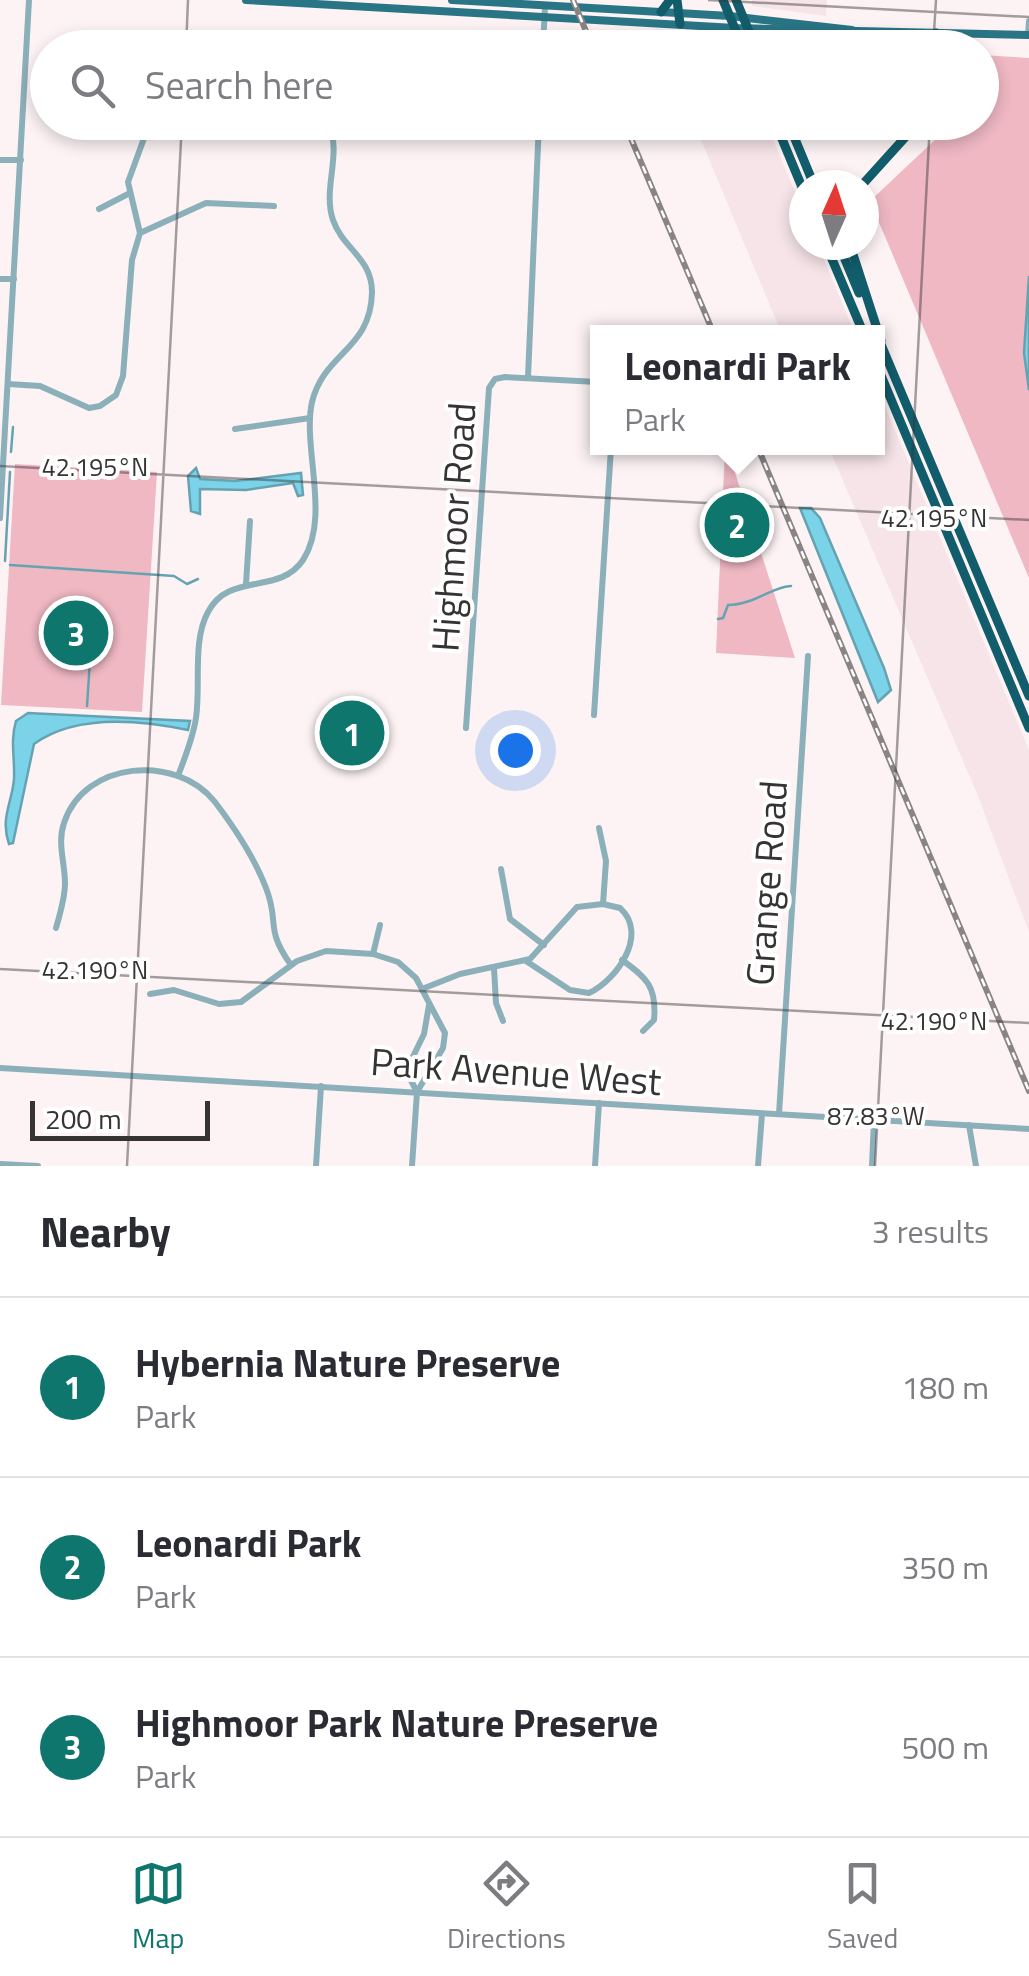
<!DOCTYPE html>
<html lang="en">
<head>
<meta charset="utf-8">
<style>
  body { margin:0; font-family:"Titillium Web",sans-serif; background:#f7f7f7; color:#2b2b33 }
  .compass { position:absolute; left:789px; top:170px; width:90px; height:90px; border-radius:50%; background:#fff; box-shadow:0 5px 15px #0003; rotate:3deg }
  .scale { position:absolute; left:30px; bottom:25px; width:180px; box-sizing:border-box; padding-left:10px; border:5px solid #363333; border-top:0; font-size:28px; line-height:35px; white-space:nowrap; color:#363333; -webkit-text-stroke:8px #fff; paint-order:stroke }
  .you { position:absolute; left:515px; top:750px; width:35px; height:35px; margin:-25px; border:8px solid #fff; border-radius:50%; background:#1a73e8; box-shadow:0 0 0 15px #1a73e833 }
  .badge { display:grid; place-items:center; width:65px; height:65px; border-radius:50%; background:#0f766e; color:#fff; font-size:32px; font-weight:700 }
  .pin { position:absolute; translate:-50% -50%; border:5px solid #fff; box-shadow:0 2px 10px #0006 }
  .popup { position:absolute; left:590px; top:325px; width:295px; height:130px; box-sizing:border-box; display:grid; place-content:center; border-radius:0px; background:#fff; filter:drop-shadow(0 2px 8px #0005); font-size:32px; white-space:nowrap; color:#7c7c81 }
  .popup b { font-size:38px; color:#2b2b33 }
  .popup::after { content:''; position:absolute; left:50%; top:100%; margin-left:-20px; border:20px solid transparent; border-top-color:#fff }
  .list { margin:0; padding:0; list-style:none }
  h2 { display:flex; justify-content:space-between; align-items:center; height:130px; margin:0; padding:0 40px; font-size:42px }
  h2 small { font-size:32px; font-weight:400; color:#7c7c81 }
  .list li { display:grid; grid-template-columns:65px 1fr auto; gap:30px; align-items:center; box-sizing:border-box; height:180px; padding:0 40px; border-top:2px solid #e1e1e2 }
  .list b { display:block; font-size:38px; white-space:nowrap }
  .list p { margin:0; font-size:32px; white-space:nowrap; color:#7c7c81 }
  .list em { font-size:32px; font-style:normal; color:#7c7c81 }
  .icon { flex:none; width:55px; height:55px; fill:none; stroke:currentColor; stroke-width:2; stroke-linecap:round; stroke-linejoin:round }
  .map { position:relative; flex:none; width:1029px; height:1166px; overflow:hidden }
  .search { position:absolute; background:#fff; box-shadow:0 5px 15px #0003; left:30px; right:30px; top:30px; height:110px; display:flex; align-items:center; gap:25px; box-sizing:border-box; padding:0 35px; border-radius:55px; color:#7c7c81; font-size:38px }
  .sheet { height:670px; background:#fff }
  nav { display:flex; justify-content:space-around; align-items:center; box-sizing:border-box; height:140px; border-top:2px solid #e1e1e2; background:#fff; font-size:28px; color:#7c7c81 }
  nav a { display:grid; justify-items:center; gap:5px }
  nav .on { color:#0f766e }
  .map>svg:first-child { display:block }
</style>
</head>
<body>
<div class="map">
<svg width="1029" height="1166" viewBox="0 0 1029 1166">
  <rect width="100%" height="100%" fill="#fdf3f5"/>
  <g fill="#f6e4e8">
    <polygon points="752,0 827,0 826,16 752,6"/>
    <polygon points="655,29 729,34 735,47 662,47"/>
    <polygon points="694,123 766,123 804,213 804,245 818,245 854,332 781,332"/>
    <polygon points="877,387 1029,750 1029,932 978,796 829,448 877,448"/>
  </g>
  <g fill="#efb8c3">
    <polygon points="982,55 1029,58 1029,578 870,201 937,138 938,123 982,122"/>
    <polygon points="725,448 727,448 795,658 716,653"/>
    <polygon points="15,464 157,472 142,712 1,705"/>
  </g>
  <g fill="#7ad3e9" stroke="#66a3b2" stroke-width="2.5">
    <polygon points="1029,276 1029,390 1024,353"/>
    <polygon points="196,468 200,479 235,481 301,473 303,495 298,496 293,483 246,490 200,489 200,514 191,511 188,476"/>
    <polygon points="800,508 811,508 820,518 884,668 891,690 878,702"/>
    <path d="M 28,713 L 190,721 L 188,730 C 140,720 75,714 34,744 L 13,843 L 9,844 C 0,818 12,803 14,779 C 15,758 10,741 16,721 Z"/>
  </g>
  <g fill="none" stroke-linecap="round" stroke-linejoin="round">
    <g stroke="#66a3b2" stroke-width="2.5">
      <polyline points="11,452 13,427"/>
      <polyline points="5,561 10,472"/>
      <polyline points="10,565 174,576 187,584 198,579"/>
      <polyline points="83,606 93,614 87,706"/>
      <path d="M 718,619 L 723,618 L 728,605 C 753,605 774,586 791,586"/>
    </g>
    <g stroke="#8cb0b9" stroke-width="6">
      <polyline points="1028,35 1029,21"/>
      <polyline points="543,48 545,6"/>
      <polyline points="0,160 21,160"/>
      <polyline points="99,209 128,194"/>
      <polyline points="140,233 206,203 274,206"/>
      <polyline points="0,279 14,279"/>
      <polyline points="528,377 539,122"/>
      <polyline points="8,384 40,386 89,408 100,406 116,395 123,376 132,260 140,233 128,182 150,122"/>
      <polyline points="235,429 310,418"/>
      <polyline points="0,518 29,0"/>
      <polyline points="246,584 250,521"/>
      <polyline points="594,715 611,448"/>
      <polyline points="466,728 489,388 495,379 505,377 597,382"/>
      <path d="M 178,776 C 185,757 193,738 196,718 C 201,685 192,641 208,612 C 229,571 279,596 303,560 C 331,517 302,447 312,402 C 324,352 371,350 372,292 C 372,258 343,249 333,220 C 322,188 343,154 328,122"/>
      <polyline points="599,828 606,861 603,904"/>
      <polyline points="501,869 510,919 544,945"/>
      <path d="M 56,928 C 60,914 65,898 65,883 C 65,863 57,843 64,823 C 84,761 176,753 215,802 C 234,827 255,859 266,888 C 280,923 264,927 291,965"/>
      <polyline points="373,954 380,925"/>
      <path d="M 622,960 C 647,978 657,987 654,1020 L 643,1031"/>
      <polyline points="494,968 496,1003 503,1021"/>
      <path d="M 422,989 L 460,974 L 530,959 L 577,907 L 603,904 L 620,908 C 649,934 617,980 589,993 L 570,990 L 526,961"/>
      <polyline points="150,994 174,990 219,1004 241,1002 297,961 326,951 373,954 398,962 416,978 445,1033 443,1048 417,1092 412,1166"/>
      <polyline points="0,1068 1029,1129"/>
      <polyline points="417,1092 406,1071 424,1034 429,1005"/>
      <polyline points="779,1114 808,656"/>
      <polyline points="969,1125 976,1166"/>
      <polyline points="0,1164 38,1166"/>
      <polyline points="316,1166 321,1086"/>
      <polyline points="595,1166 599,1103"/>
      <polyline points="758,1166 762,1114"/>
      <polyline points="872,1166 874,1120"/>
    </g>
    <g stroke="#297585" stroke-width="8">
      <polyline points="246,0 735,28 1029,35"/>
      <polyline points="452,0 730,16 852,30"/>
    </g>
    <g stroke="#125d6c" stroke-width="9">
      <polyline points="677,0 680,24"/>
      <polyline points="723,0 743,48"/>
      <polyline points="736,0 756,48"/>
      <polyline points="661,12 670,0"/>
      <polyline points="934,48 936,33"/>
      <polyline points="775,122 804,192"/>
      <polyline points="788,122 814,185"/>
      <polyline points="862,185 919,122"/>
      <polyline points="826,245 863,332"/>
      <polyline points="839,245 859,293"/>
      <polyline points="850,245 881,341"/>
      <polyline points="877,335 1029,696"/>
      <polyline points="877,366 1029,728"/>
    </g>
    <g stroke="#8a8485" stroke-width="6">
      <g id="rail">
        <polyline points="573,0 593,48"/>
        <polyline points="624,122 713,332"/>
        <polyline points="758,448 1029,1091"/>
      </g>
    </g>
    <use href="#rail" stroke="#fff" stroke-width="2.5" stroke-dasharray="8" stroke-linecap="butt"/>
  </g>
  <path fill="none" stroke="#363333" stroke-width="2.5" stroke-opacity="0.45" d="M 708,0 L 1029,17M 186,48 L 188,0M 933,48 L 936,0M 0,466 L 1029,520M 0,969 L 1029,1023M 127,1166 L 182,122M 875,1166 L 930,122"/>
  <g text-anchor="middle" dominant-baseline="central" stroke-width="8" stroke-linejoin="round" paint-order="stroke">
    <g font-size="38" fill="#363333" stroke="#fff">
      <text transform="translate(453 527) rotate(-86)">Highmoor Road</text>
      <text transform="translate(766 883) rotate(-86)">Grange Road</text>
      <text transform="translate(516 1071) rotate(4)">Park Avenue West</text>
    </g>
  </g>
  <g font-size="25" text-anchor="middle" fill="#363333" stroke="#fff" stroke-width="8" stroke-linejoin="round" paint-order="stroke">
    <text x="95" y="476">42.195°N</text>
    <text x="934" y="527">42.195°N</text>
    <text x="95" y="979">42.190°N</text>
    <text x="934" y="1030">42.190°N</text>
    <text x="876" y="1125">87.83°W</text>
  </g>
</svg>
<svg class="compass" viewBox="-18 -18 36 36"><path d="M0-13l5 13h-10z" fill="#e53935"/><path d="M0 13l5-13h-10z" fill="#7c7c81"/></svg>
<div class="scale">200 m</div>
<div class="you"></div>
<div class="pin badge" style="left:352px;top:733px">1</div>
<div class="pin badge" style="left:737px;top:525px">2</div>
<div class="popup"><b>Leonardi Park</b>Park</div>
<div class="pin badge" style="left:76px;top:633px">3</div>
<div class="search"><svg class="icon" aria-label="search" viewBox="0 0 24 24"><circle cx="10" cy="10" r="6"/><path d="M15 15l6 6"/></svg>Search here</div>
</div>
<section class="sheet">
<h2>Nearby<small>3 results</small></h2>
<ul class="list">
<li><span class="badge">1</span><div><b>Hybernia Nature Preserve</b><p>Park</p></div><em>180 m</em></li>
<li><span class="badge">2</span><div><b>Leonardi Park</b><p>Park</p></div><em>350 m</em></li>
<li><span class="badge">3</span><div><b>Highmoor Park Nature Preserve</b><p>Park</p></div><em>500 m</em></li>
</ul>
</section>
<nav>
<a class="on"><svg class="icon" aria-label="map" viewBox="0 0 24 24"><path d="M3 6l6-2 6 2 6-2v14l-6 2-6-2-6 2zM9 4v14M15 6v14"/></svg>Map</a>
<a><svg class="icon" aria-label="directions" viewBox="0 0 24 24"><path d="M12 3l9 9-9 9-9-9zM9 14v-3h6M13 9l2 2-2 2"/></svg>Directions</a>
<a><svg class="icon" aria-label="saved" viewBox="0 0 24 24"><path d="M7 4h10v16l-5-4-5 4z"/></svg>Saved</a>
</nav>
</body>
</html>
